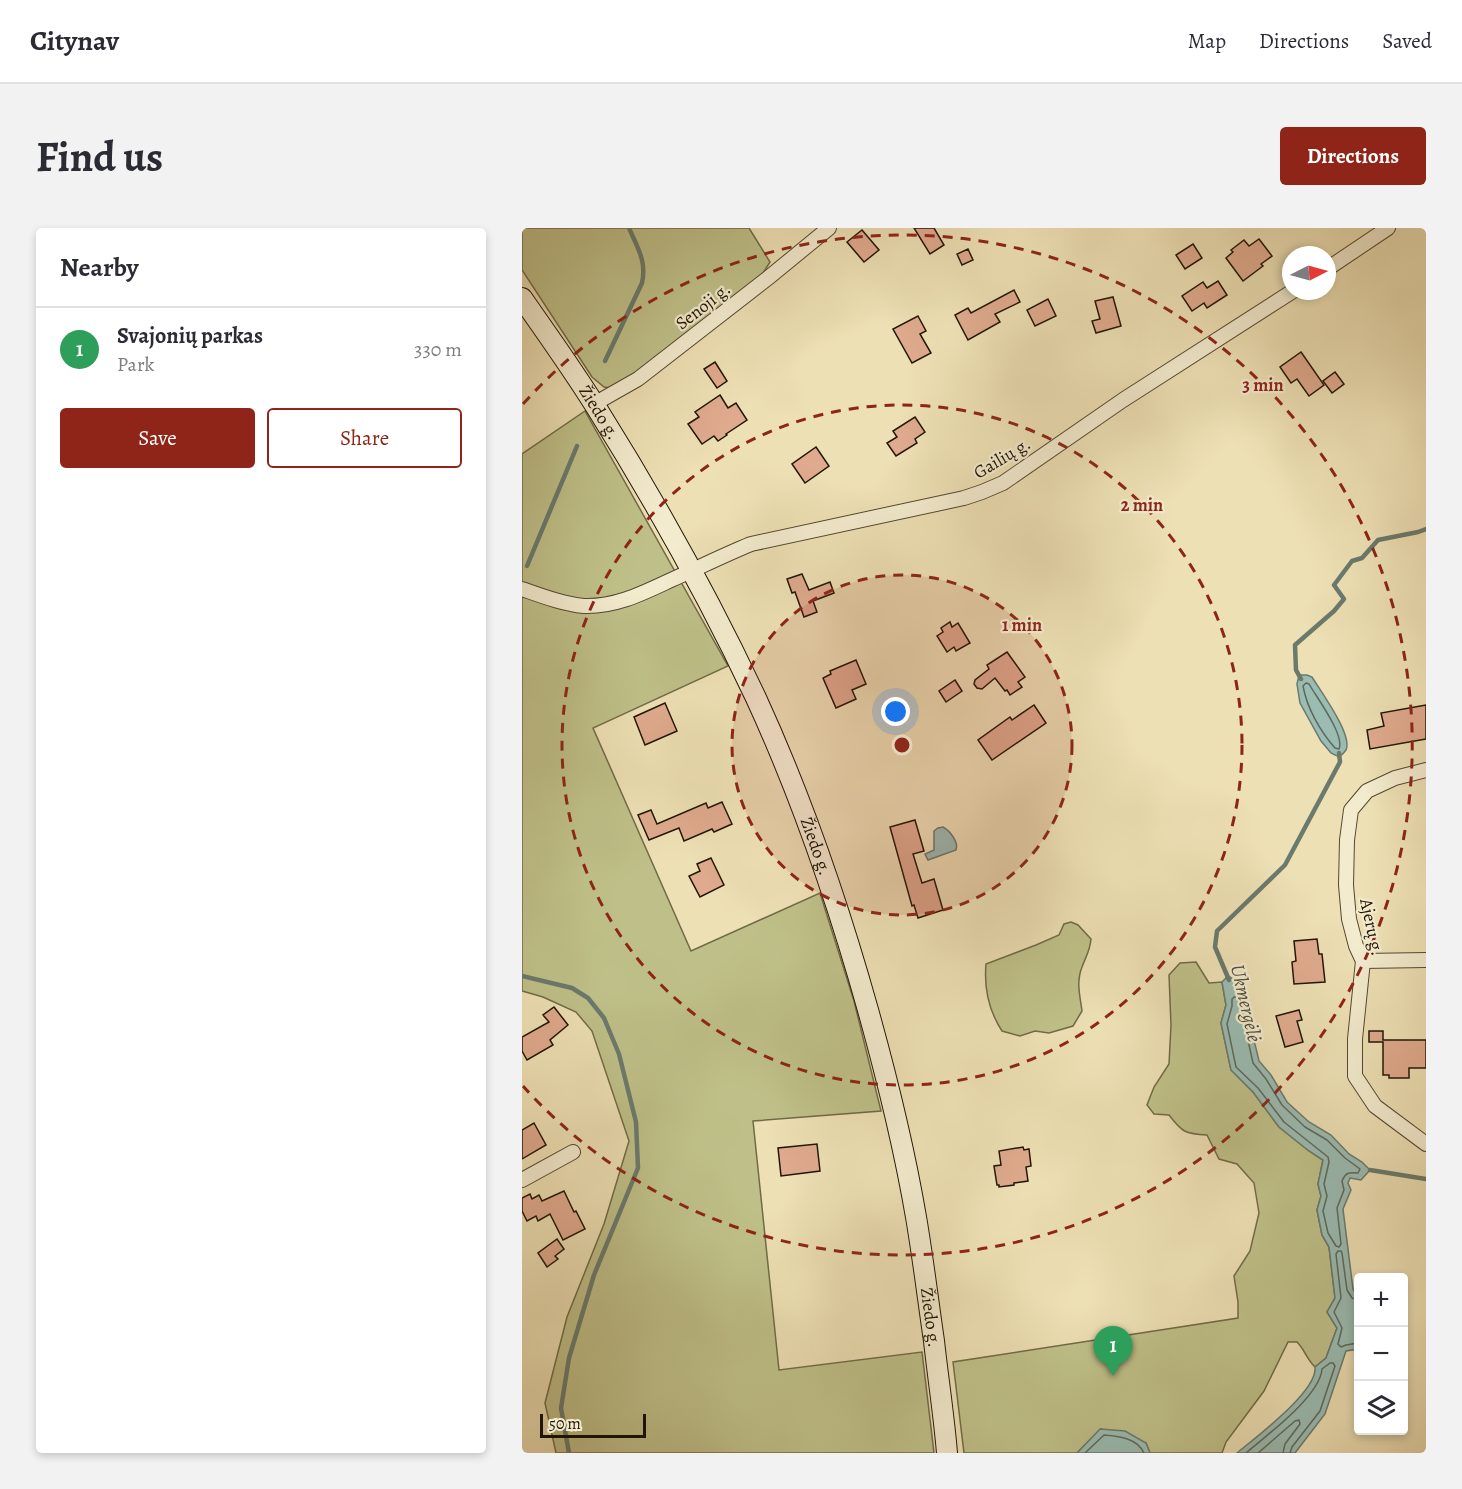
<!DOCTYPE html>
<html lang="en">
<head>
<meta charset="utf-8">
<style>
  body { margin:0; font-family:Alegreya,serif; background:#f2f2f3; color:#2b2b33 }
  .controls { position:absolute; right:18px; bottom:18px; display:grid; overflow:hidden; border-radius:6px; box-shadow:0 3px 9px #0003 }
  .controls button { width:54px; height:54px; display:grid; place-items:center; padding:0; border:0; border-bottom:2px solid #e1e1e2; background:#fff; color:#2b2b33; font:30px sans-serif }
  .compass { position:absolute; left:760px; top:18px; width:54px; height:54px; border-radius:50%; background:#fff; box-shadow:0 3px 9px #0003; rotate:84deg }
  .scale { position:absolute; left:18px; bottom:15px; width:106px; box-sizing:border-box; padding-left:6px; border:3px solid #211605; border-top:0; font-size:16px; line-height:21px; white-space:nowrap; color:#211605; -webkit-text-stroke:4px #f3ebce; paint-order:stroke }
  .you { position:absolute; left:374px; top:484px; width:21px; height:21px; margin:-15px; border:4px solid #fff; border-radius:50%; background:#1a73e8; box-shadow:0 0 0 9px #1a73e833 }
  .badge { display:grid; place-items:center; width:39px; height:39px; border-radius:50%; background:#8f2418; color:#fff; font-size:20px; font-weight:700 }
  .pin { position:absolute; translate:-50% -50px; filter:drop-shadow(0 2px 3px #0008) }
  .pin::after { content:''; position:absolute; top:32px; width:21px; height:18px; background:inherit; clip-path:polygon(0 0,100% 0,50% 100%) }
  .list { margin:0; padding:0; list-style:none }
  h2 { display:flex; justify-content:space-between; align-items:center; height:78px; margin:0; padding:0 24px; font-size:26px }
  h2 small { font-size:20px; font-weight:400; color:#7c7c81 }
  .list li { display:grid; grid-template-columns:39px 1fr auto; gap:18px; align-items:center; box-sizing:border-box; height:84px; padding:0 24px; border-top:2px solid #e1e1e2 }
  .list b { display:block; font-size:22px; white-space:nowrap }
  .list p { margin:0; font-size:20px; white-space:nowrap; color:#7c7c81 }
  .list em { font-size:20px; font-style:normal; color:#7c7c81 }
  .actions { display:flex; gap:12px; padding:18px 24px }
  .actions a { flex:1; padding:14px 0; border:2px solid #8f2418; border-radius:6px; text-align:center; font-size:21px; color:#8f2418 }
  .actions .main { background:#8f2418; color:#fff }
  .icon { flex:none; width:33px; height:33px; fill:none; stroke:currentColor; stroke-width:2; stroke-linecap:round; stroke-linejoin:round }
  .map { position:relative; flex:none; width:904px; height:1225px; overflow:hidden; border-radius:6px }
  header { display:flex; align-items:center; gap:36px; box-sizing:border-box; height:84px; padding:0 30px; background:#fff; border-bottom:2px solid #e1e1e2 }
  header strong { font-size:28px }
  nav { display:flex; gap:33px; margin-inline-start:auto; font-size:21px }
  .intro { display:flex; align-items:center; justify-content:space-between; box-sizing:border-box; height:144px; padding:0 36px }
  h1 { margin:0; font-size:42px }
  .button { padding:15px 27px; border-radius:6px; background:#8f2418; color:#fff; font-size:21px; font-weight:700 }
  main { display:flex; gap:36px; padding:0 36px }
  aside { flex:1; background:#fff; border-radius:6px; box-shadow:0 3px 9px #0003 }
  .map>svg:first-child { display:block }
</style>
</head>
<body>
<header>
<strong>Citynav</strong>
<nav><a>Map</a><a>Directions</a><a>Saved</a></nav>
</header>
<div class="intro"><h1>Find us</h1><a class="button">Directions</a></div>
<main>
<aside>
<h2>Nearby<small></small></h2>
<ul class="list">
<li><span class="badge" style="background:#2e9e5b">1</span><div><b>Svajonių parkas</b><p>Park</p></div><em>330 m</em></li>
</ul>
<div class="actions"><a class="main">Save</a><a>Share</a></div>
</aside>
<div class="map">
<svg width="904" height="1225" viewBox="0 0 904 1225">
  <rect width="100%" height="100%" fill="#ede0b4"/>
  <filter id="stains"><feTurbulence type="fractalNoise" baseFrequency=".00333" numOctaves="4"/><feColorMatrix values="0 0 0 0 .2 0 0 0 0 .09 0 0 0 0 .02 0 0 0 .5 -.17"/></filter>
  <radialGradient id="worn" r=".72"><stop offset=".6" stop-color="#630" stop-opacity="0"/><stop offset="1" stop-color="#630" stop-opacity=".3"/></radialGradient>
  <g fill="#bfc089" stroke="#706b47" stroke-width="1.5">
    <polygon points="0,0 227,0 248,34 236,53 113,146 88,160 82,159 70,149 0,42"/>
    <polygon points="63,183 206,438 71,500 169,723 298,665 332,773 359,883 231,893 257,1142 400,1124 412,1225 34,1225 23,1175 45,1089 82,996 107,913 70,803 54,784 21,769 0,763 0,226"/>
    <path d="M 549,694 L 556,697 L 569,711 C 568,723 564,728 560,739 C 554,754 558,768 560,783 L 551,798 L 527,805 L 513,803 L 498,808 L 480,803 C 467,783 462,759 464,736 L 514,717 L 537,707 L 542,696 Z"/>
    <path d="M 674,734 L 687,755 L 700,754 L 704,777 L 699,795 L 709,842 L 731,864 L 757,899 L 787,923 L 801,932 L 796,956 L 799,968 L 795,982 L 800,1007 L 807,1019 L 813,1070 L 805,1084 L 815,1100 L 804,1130 L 793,1139 C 784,1130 783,1122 775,1114 L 766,1114 L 742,1163 L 704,1214 L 700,1225 L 628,1225 L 624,1215 L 579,1201 L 555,1225 L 442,1225 L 431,1134 L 716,1090 L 716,1074 L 712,1048 L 728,1023 L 737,985 L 732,955 L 715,936 L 697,931 L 685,907 C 663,906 660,904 647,887 L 632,886 L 625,877 L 632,859 L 647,836 L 649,797 L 647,747 L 658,735 Z"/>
  </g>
  <g fill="#9abcb3" stroke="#6a7a6d" stroke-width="1.5">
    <path d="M 777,447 L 785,447 L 790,449 C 799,464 831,507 824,522 C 822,525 820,527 817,529 L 809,525 L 799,513 L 778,475 L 775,456 Z"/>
    <path d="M 421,599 C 428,603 437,614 434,622 L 406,632 L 403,626 L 412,622 L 412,603 L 416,600 Z"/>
    <path d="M 706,748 L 713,752 L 723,774 L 737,833 L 749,847 L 765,874 L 787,894 L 809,907 L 827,926 L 840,934 L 848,942 L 839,952 L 828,950 L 826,955 L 829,962 L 821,981 L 831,1061 L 836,1070 L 836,1121 L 824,1123 L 803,1186 L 773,1225 L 715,1225 C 734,1209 796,1163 793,1139 L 804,1130 L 815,1100 L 805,1084 L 813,1070 L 807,1019 L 800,1007 L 795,982 L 799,968 L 796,956 L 801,932 L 787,923 L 757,899 L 731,864 L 709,842 L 699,795 L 704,777 L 700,754 Z"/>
    <polygon points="578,1201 603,1203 624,1215 628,1225 555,1225"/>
  </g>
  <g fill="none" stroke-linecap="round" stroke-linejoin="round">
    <g stroke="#5e695c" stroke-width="1.5">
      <path d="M 784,455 L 787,456 C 795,470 823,507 817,521 L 813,520 C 798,503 785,480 781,458 Z"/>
      <path d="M 712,769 L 715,770 L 718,776 L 731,835 L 744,851 L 760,877 L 783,899 L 805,912 L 823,930 L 838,941 L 836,945 C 827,944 824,944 820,953 L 822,962 L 815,980 L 819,1016 L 817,1019 L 814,1018 L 806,1005 L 801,983 L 805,968 L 802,956 L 807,934 L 806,929 L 762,894 L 736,860 L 714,839 L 705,796 L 710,778 L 710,771 Z"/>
      <polyline points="836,1072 830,1070 825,1062 820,1025 819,1023 816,1023 814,1026 819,1070 812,1084 820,1100 816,1116 819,1119 824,1117 836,1115"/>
      <path d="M 563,1225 L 582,1207 C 596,1208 615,1210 622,1225"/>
      <path d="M 724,1225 C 745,1207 798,1168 800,1141 L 808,1135 L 811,1135 L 813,1138 L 798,1183 L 770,1219 L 768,1225"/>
      <polyline points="736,1225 773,1193 777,1192 778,1196 763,1216 761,1225"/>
    </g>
    <g stroke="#6a7a6d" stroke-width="4.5">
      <path d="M 83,133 L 120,55 C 125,33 115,19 107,0"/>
      <polyline points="5,338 55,218"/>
      <polyline points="779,451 774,442 773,417 812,383 822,371 812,357 830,333 840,330 856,312 896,304 904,301"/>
      <polyline points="0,748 50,760 66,770 82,790 97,826 114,894 116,940 72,1047 47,1130 39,1180 47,1225"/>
      <polyline points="707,752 693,719 695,703 763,637 818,534 817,525"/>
      <polyline points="848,942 904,951"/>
    </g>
  </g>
  <g fill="#dfaa8d" stroke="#211605" stroke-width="1.5">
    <polygon points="392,0 412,0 422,17 408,26"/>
    <polygon points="340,2 357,22 342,34 325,14"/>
    <polygon points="737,11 750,28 739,36 741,38 721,53 704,30 711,24 709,22 722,12 727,18"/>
    <polygon points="671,16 680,30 663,41 654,27"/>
    <polygon points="446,21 451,32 440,37 435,26"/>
    <polygon points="696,53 705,67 685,80 682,75 670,83 660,68 681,54 685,60"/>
    <polygon points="492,62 498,74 473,86 478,94 446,112 433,87 446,80 449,85"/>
    <polygon points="591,69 599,98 574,105 570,93 578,91 573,73"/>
    <polygon points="526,71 534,88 513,98 505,82"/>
    <polygon points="396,88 404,103 398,106 409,125 390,135 371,101"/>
    <polygon points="779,124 802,157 787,168 775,151 769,155 758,139"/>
    <polygon points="193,134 205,153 195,160 182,141"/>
    <polygon points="813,144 822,156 810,165 801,153"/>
    <polygon points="198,167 206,180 214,175 225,192 204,206 205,207 196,213 192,208 180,216 166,196 177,189 173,184"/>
    <polygon points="393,189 403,204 393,211 395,215 374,228 365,215 375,209 371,203"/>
    <polygon points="294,219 307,238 283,255 270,236"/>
    <polygon points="280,346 287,362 308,354 312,365 291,373 295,384 282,389 273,364 270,365 265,351"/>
    <polygon points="428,394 430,399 436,395 448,415 434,423 432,419 425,424 415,408 421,404 419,400"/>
    <polygon points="485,424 503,449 496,454 500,459 488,467 485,462 483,463 473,450 460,461 455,460 452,456 453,452 467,441 465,437"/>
    <polygon points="334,432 344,456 330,462 334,471 314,480 301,450 309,446 308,443"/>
    <polygon points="433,452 440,463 424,474 417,463"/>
    <polygon points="143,475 155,503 123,517 112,489"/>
    <polygon points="512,477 524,495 470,532 456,512 488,489 490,492"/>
    <polygon points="904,477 904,511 848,521 845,502 862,498 859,485"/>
    <polygon points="200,574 210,596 192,604 190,601 162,613 157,600 127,612 116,587 129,582 135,596 184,575 186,580"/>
    <polygon points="393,592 402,623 391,626 400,655 412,651 421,682 396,690 392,677 390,678 368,599"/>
    <polygon points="189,630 202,657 178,669 167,648 178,643 175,636"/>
    <polygon points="795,711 797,726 800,726 803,754 772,756 770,734 774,733 772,713"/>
    <polygon points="32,779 46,797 28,812 31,817 5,832 0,823 0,809 27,794 21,787"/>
    <polygon points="777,782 780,792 775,793 781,814 763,819 754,788"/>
    <polygon points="847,803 861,803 861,812 904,812 904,840 887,840 887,850 867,850 867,847 861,847 861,814 847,814"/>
    <polygon points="12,895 24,917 0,931 0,902"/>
    <polygon points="295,916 298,943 259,948 256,920"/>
    <polygon points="501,919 502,922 507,921 509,938 504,939 506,953 492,955 492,957 477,959 477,957 475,957 472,938 479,937 477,923"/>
    <polygon points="42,963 52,984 54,983 63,1001 41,1012 28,986 16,993 14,988 5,993 0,983 0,970 8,966 10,971 17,967 20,973"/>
    <polygon points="35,1011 42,1021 33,1028 36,1031 25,1039 16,1025"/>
  </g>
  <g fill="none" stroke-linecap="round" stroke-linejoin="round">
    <g stroke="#544831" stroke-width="16">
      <g id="street">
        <polyline points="805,41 866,0"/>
        <polyline points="72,176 116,151 246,50 307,0"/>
        <path d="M 0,361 C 20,368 41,376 62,378 C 94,379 121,365 149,352 C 176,340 202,327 229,316 L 442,270 L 460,264 L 481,255 L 601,172 L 771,63"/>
        <polyline points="904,542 873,550 845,563 829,582 825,612 824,657 827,691 834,718 841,733 833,811 833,848 853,878 904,916"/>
        <polyline points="841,733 904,732"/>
        <polyline points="0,952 51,924"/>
      </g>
    </g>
    <g stroke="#211605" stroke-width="22">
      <g id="secondary">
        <path id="s1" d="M 0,70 C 25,106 51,142 74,179 C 133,273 187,370 234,470 C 280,570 316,675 346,782 C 365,850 382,919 394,989 C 401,1030 406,1072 412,1113 C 416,1150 422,1188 425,1225"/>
      </g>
    </g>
    <use href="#street" stroke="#f3ebce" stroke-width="14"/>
    <use href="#secondary" stroke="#f3ebce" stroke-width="20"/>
  </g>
  <circle cx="380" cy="517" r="170" fill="#8f2418" fill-opacity=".12"/>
  <g fill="none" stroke="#8f2418" stroke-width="3" stroke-dasharray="10 8">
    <circle cx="380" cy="517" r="170"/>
    <circle cx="380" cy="517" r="340"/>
    <path d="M1 176A510 510 0 1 1 1 858"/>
  </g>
  <g text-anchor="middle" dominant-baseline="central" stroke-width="4.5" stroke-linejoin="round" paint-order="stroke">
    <g font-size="18" fill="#211605" stroke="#f3ebce">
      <text transform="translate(181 78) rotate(-38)">Senoji g.</text>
      <text stroke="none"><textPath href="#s1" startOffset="138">Žiedo g.</textPath></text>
      <text transform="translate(480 230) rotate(-31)">Gailių g.</text>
      <text stroke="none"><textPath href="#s1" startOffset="624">Žiedo g.</textPath></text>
      <text transform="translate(850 699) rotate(78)">Ajerų g.</text>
      <text stroke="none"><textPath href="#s1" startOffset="1110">Žiedo g.</textPath></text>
    </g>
    <g font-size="20" font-style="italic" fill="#4b5042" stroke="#f3ebce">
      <text transform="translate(724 775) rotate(77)">Ukmergėlė</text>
    </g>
  </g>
  <circle cx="380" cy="517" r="9" fill="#8f2418" stroke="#f3ebce" stroke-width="3"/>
  <g font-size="18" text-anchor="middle" font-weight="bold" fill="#8f2418" stroke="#f3ebce" stroke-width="4.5" stroke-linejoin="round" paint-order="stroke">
    <text x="741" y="163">3 min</text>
    <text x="620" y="283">2 min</text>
    <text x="500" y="403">1 min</text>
  </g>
  <rect width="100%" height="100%" filter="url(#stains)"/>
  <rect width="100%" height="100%" fill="url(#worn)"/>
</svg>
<div class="controls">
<button>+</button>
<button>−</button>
<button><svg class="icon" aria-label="layers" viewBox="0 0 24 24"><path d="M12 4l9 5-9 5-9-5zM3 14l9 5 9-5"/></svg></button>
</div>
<svg class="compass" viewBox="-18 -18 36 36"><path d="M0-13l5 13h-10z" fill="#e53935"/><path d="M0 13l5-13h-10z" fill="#7c7c81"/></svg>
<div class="scale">50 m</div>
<div class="you"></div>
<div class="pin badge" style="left:591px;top:1148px;background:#2e9e5b">1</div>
</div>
</main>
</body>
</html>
